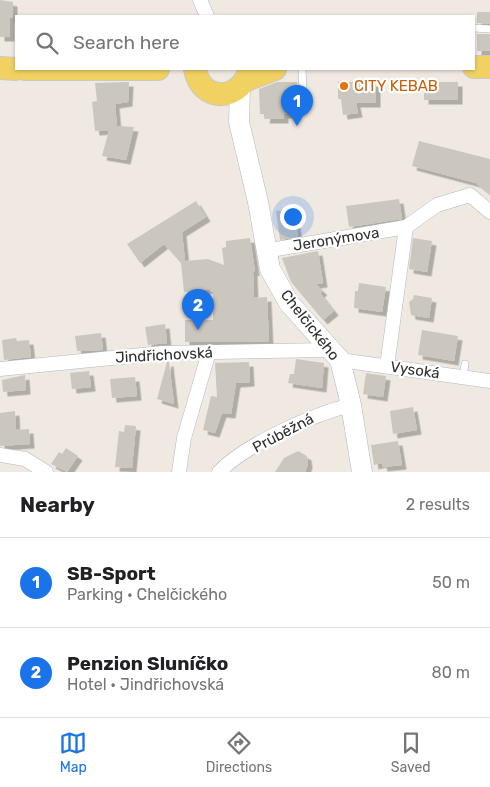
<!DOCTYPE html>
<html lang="en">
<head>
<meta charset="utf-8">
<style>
  body { margin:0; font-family:Rubik,sans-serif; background:#f2f2f2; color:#202124 }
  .you { position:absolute; left:292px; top:216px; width:18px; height:18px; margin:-12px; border:4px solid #fff; border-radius:50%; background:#1a73e8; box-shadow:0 0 0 8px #1a73e833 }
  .badge { display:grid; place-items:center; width:32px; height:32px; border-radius:50%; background:#1a73e8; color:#fff; font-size:16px; font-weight:700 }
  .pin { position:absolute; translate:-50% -41px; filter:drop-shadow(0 1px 2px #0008) }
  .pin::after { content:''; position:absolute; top:26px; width:18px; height:15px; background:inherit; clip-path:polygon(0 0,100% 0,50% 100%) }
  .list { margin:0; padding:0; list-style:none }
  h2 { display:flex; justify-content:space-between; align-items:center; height:65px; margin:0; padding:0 20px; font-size:21px }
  h2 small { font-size:16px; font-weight:400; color:#757577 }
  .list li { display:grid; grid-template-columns:32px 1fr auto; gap:15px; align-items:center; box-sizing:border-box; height:90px; padding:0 20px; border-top:1px solid #e0e0e0 }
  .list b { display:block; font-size:19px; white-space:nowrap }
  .list p { margin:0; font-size:16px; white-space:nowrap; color:#757577 }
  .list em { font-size:16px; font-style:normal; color:#757577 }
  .icon { flex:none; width:28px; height:28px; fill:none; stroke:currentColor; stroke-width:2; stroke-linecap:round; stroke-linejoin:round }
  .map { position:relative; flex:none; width:490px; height:472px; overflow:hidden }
  .search { position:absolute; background:#fff; box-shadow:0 1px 4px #0004; left:15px; right:15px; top:15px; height:55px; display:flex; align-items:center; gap:12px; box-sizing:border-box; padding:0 18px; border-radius:0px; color:#757577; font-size:19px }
  .sheet { height:245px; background:#fff }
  nav { display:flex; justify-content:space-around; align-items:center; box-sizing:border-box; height:70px; border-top:1px solid #e0e0e0; background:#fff; font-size:14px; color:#757577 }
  nav a { display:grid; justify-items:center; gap:2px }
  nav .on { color:#1a73e8 }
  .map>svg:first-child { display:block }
</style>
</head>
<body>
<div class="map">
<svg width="490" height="472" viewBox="0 0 490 472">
  <defs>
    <filter id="shadow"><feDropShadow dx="4.5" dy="4.5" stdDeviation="0" flood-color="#0004"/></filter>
  </defs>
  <rect width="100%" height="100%" fill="#efe9e1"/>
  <g fill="#cbc7bf" filter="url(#shadow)">
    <polygon points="0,0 13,2 13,17 10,18 10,37 0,37"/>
    <polygon points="477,12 490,12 490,24 477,23"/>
    <rect x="477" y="34" width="13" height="17"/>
    <polygon points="129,82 128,102 115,104 117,126 134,127 126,160 102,156 109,130 95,131 92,102 97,101 95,83"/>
    <polygon points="277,82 297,82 298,108 292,107 292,114 284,114 284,119 265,119 266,114 260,114 259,89"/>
    <polygon points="338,82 376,82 376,103 356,103 358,113 343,115 341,99 338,99"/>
    <rect x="424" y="82" width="34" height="18"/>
    <polygon points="419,141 490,159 490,194 476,183 412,166"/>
    <polygon points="399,199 402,219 349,227 346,206"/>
    <polygon points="196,201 206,217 182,232 185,261 208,259 224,265 222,248 226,247 226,241 250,238 255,271 253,272 254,298 267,297 269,342 185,342 185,320 213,320 213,292 211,292 210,289 184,292 181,263 164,244 140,263 127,244"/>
    <polygon points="294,209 298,237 280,240 276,211"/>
    <polygon points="413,238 432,241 427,272 409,269"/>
    <polygon points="318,251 323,283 316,284 323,291 320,293 334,311 323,320 291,282 282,258"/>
    <polygon points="359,283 386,287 382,312 354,308 355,291 358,291"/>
    <polygon points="414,295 432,298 429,318 411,315 409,302 413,299"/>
    <polygon points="165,324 167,343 148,345 145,327"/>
    <polygon points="422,330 458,336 454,361 418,355"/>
    <polygon points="101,333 103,350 77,351 75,336"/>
    <polygon points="16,338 17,341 29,340 31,357 4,360 2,340"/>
    <polygon points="296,359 324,363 322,388 288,383 290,374 294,374"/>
    <polygon points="167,362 169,362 174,404 157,399"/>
    <polygon points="249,362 250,382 236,383 231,414 222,413 215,433 203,430 211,396 217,397 215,363"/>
    <polygon points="89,371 91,387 72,389 70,373"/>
    <polygon points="366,373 386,376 383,397 363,394"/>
    <polygon points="25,375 26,390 3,392 2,380"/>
    <polygon points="135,377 137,396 112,398 110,379"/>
    <polygon points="413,407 417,430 393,434 390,411"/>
    <polygon points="15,411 16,430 29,429 30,444 0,446 0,413"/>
    <polygon points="125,425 136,426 132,468 115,467 119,431 124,432"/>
    <polygon points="398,441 402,465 383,467 382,463 374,465 371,445"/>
    <polygon points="66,448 78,456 67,472 51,464 59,452 62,454"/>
    <polygon points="298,451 307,456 308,464 305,472 275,472 284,458"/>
  </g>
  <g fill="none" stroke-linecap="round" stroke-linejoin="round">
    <g stroke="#b4b7c1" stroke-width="8">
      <g id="lane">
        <polyline points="474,28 490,29"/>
        <polyline points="302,69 304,112"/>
        <polyline points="463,377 465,364"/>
      </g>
    </g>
    <g stroke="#b4b7c1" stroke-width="15">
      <g id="street">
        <polyline points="200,0 207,16"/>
        <polyline points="265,251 406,227 437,205 470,195 490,212"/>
        <polyline points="340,360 490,381"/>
        <polyline points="387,366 406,227"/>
        <polyline points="0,369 162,353 329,350"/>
        <polyline points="0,455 25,459 46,472"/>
        <polyline points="179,472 184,438 209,352"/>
        <path d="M 219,472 C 246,444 314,414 351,405"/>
      </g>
    </g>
    <g stroke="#b4b7c1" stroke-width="21">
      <polyline id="secondary" points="240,87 239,122 258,202 270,269 289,303 340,360 351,405 362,472"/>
    </g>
    <g stroke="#c9c9c9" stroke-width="24">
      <g id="primary">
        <polyline points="474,67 490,67"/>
        <polyline points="0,68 16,69"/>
        <polyline points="25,69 158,69"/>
        <path d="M 195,69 C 201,104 241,101 250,69"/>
        <polyline points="246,80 275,69"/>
      </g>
    </g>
    <use href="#lane" stroke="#fff" stroke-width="7"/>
    <use href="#street" stroke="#fff" stroke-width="14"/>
    <use href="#secondary" stroke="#fff" stroke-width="20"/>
    <use href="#primary" stroke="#f2d163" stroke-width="22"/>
  </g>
  <circle fill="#e8710a" stroke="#fff" stroke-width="2" cx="344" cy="86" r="5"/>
  <g text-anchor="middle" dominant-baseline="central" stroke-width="4.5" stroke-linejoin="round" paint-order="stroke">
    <g font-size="15" fill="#c56008" stroke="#fff" text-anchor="start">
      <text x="354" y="86">CITY KEBAB</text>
    </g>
    <g font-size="15" fill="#2e2e2e" stroke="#fff">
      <text transform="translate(336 239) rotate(-9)">Jeronýmova</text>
      <text transform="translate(310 325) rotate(52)">Chelčického</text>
      <text transform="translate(164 355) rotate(-3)">Jindřichovská</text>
      <text transform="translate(415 370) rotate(8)">Vysoká</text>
      <text transform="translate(283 433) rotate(-28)">Průběžná</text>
    </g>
  </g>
</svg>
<div class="you"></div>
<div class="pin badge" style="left:297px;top:126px">1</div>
<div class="pin badge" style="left:198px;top:330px">2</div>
<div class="search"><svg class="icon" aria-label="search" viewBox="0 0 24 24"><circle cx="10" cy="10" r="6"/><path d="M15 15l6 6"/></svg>Search here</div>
</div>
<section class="sheet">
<h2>Nearby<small>2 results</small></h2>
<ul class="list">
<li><span class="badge">1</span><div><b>SB-Sport</b><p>Parking · Chelčického</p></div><em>50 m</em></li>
<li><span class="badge">2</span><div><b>Penzion Sluníčko</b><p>Hotel · Jindřichovská</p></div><em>80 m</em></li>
</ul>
</section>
<nav>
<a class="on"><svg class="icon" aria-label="map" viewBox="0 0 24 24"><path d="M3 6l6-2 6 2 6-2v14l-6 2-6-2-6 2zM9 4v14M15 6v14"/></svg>Map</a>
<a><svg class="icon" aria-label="directions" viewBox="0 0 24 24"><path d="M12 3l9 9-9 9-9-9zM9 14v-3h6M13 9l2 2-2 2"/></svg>Directions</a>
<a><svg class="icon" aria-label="saved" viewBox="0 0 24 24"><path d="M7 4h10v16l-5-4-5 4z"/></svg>Saved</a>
</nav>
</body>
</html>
